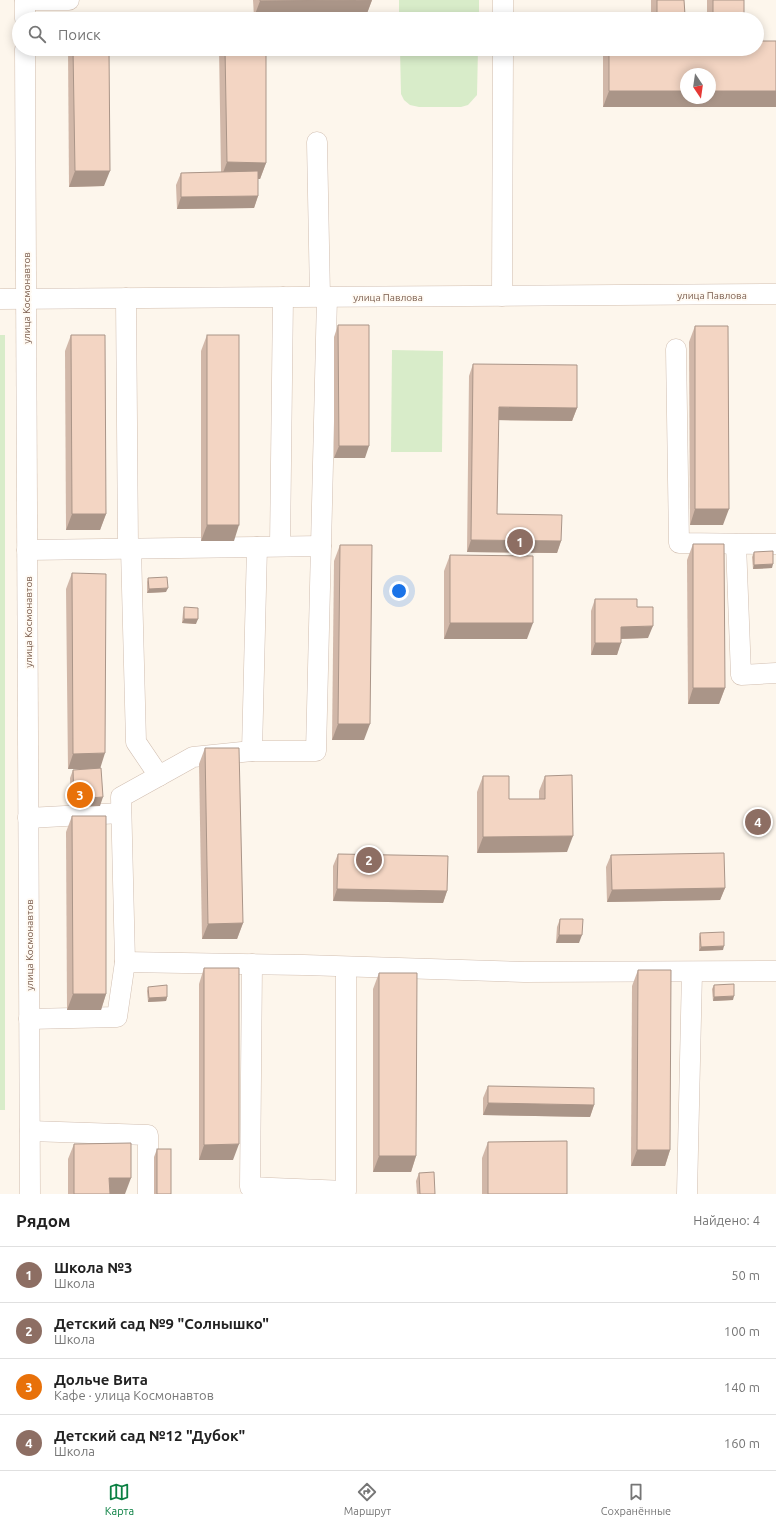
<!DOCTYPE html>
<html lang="ru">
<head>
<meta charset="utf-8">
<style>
  body { margin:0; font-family:Ubuntu,sans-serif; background:#f6f6f6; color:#222 }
  .compass { position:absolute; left:680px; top:68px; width:36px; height:36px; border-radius:50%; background:#fff; box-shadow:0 2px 10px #0003; rotate:167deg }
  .you { position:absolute; left:399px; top:591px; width:14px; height:14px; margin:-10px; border:3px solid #fff; border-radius:50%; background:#1a73e8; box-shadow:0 0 0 6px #1a73e833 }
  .badge { display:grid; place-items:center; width:26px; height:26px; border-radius:50%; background:#0b8043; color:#fff; font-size:13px; font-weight:700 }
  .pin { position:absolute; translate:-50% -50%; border:2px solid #fff; box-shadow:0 1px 4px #0006 }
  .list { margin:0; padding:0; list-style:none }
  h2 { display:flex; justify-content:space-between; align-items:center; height:52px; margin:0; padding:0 16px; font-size:17px }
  h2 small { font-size:13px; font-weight:400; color:#767676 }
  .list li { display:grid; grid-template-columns:26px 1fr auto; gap:12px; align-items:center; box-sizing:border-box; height:56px; padding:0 16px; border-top:1px solid #e0e0e0 }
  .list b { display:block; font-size:15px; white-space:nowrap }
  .list p { margin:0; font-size:13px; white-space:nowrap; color:#767676 }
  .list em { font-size:13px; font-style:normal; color:#767676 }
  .icon { flex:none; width:22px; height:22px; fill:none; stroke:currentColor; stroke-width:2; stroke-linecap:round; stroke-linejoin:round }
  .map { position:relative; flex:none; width:776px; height:1194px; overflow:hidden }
  .search { position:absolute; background:#fff; box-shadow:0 2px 10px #0003; left:12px; right:12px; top:12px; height:44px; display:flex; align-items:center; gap:10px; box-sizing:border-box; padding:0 14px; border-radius:22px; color:#767676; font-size:15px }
  .sheet { height:276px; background:#fff }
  nav { display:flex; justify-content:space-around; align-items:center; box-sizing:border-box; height:56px; border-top:1px solid #e0e0e0; background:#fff; font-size:11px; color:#767676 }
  nav a { display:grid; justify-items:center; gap:2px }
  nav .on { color:#0b8043 }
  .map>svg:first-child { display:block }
</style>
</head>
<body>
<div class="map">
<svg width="776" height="1194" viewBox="0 0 776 1194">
  <rect width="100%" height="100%" fill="#fdf6ec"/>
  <g fill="#d8ecc9">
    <rect x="399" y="0" width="80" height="19"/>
    <polygon points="400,49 478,49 477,95 468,105 461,107 419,107 410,105 404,100 401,94"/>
    <rect x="0" y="335" width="5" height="775"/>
    <polygon points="392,350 443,351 442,452 391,452"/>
  </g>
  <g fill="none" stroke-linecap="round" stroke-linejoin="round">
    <g stroke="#d1beb0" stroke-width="21">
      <g id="minor">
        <polyline points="25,0 69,0"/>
        <polyline points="25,0 25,19"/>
        <polyline points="503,19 503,0"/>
        <polyline points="25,49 30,1194"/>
        <polyline points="317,142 320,297"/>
        <polyline points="502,296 503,49"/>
        <polyline points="126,298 128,548"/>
        <polyline points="0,299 776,294"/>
        <polyline points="676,349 679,543 776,544"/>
        <polyline points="736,544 741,675 776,673"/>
        <polyline points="280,546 283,297"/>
        <polyline points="321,546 327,297"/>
        <polyline points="131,549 136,742 159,776"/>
        <polyline points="27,550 321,546 316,751 252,751 193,757 121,797 125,962"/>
        <polyline points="252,751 257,547"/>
        <polyline points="28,818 121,813"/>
        <polyline points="252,964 250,1187 346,1191 346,967"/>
        <polyline points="29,1019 117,1017 125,962 304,965 524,972 776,971"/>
        <polyline points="30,1131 148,1135 148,1194"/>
        <polyline points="687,1194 692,972"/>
      </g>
    </g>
    <use href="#minor" stroke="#fff" stroke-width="20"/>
  </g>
  <g fill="#d1b7a8">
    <polygon points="253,0 372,0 366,16 254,17"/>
    <polygon points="651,0 705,0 684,0 685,15 707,14 707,0 744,0 744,19 651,19"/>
    <polygon points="776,41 776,107 603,107 603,56 606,49 757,49"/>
    <polygon points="68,49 109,49 104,186 69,187"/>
    <polygon points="219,49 266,49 266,163 260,179 258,179 258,196 254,208 177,209 176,185 181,173 221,172"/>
    <polygon points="338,325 365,458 334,458 334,337"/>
    <polygon points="695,326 723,525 690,525 689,342"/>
    <polygon points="71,335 106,514 100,530 66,530 65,351"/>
    <polygon points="207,335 234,541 201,541 201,351"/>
    <polygon points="473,364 577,408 572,421 498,420 497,514 561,541 557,553 467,552 469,376"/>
    <polygon points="693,544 725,688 719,704 688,704 687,560"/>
    <polygon points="340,545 364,740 332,740 334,561"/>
    <polygon points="754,552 772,568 753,569 752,557"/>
    <polygon points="450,555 527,639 444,639 444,571"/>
    <polygon points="72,573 100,768 100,806 71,807 70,778 73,770 87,769 68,769 66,589"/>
    <polygon points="148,578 166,592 147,593 147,582"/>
    <polygon points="595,599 637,607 648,638 621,639 617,655 591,655 591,611"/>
    <polygon points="184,607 196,624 182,623 183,612"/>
    <polygon points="205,748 243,923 237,939 202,939 199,764"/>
    <polygon points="483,776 509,799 539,799 539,791 545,776 567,852 477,853 477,792"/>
    <polygon points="72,816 106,994 101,1010 67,1010 66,832"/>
    <polygon points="338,854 447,891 443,903 333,901 333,866"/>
    <polygon points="611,855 725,888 720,900 607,902 606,867"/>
    <polygon points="560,919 579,943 556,943 557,927"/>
    <polygon points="700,933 723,950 699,951 699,937"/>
    <polygon points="204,968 233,1160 199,1160 199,984"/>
    <polygon points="638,970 670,1150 665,1166 631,1166 632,986"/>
    <polygon points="379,973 416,1156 411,1172 373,1172 373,989"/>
    <polygon points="714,985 733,1000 713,1001 712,989"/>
    <polygon points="148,987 167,997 166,1001 148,1002 147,991"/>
    <polygon points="488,1086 594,1105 590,1117 483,1115 483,1098"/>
    <polygon points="488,1142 567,1194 482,1194 482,1158"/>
    <polygon points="74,1144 125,1194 68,1194 68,1159"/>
    <polygon points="157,1149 171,1194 154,1194 154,1157"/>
    <polygon points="419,1173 435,1194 417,1194 416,1181"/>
  </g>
  <g fill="#aa9588">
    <polygon points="372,0 366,16 254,17 260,1"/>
    <polygon points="609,91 686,91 686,98 710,98 710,91 776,91 776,107 603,107"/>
    <polygon points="227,162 266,163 260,179 221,178"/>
    <polygon points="75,171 110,171 104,186 69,187"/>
    <polygon points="258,196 254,208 177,209 181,197"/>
    <polygon points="499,407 577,408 572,421 494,420"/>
    <polygon points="339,446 369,446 365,458 334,458"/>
    <polygon points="695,509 729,509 723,525 690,525"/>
    <polygon points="72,514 106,514 100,530 66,530"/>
    <polygon points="207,525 239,525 234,541 201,541"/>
    <polygon points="471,540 561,541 557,553 467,552"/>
    <polygon points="773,564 772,568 753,569 754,565"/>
    <polygon points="168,588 166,592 147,593 149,589"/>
    <polygon points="184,619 198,619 196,624 182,623"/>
    <polygon points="450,623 533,623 527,639 444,639"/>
    <polygon points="653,626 648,638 617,639 621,627"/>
    <polygon points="595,643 621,643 617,655 591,655"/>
    <polygon points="693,688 725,688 719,704 688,704"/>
    <polygon points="338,724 370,724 364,740 332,740"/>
    <polygon points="105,753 100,769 68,769 73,754"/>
    <polygon points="103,797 100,806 71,807 74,799"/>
    <polygon points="573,836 567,852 477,853 483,837"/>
    <polygon points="725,888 720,900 607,902 612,890"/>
    <polygon points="337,889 447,891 443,903 333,901"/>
    <polygon points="243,923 237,939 202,939 208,924"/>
    <polygon points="559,935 582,935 579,943 556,943"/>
    <polygon points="724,946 723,950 699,951 701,947"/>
    <polygon points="73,994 106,994 101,1010 67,1010"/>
    <polygon points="734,996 733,1000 713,1001 714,997"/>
    <polygon points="167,997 166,1001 148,1002 149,998"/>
    <polygon points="488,1103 594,1105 590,1117 483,1115"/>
    <polygon points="239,1144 233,1160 199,1160 204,1145"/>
    <polygon points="637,1150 670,1150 665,1166 631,1166"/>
    <polygon points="379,1156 416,1156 411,1172 373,1172"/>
    <polygon points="109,1178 131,1178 125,1194 104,1194"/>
  </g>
  <g fill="#f3d5c3" stroke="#aa9588">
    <polygon points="260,0 356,0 260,1"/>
    <polygon points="657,0 684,0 685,15 713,14 713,0 744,0 744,19 657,19"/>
    <polygon points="757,41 776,41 776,91 710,91 710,74 686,74 686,91 609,91 609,49 757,49"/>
    <polygon points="73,49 109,49 110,171 75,171"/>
    <polygon points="225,49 266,49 266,163 227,162"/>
    <polygon points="258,171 258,196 181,197 181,173"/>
    <polygon points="338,325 369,325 369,446 339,446"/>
    <polygon points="695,326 728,326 729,509 695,509"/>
    <polygon points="71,335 105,335 106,514 72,514"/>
    <rect x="207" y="335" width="32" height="190"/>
    <polygon points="473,364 577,365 577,408 499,407 497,514 562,515 561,541 471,540"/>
    <polygon points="693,544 724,544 725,688 693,688"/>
    <polygon points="340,545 372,545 370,724 338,724"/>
    <polygon points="773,551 773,564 754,565 754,552"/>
    <polygon points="450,555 533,556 533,623 450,623"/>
    <polygon points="72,573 106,574 105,753 73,754"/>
    <polygon points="167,577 168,588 149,589 148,578"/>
    <polygon points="595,599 637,599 637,607 653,607 653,626 621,627 621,643 595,643"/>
    <polygon points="184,607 198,608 198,619 184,619"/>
    <polygon points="205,748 239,748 243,923 208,924"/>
    <polygon points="101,768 103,797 74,799 73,770"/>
    <polygon points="572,775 573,836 483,837 483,776 509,776 509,799 545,799 545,776"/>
    <polygon points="72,816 106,816 106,994 73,994"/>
    <polygon points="724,853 725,888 612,890 611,855"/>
    <polygon points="338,854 448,856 447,891 337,889"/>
    <polygon points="560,919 583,919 582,935 559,935"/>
    <polygon points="724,932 724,946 701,947 700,933"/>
    <polygon points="204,968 239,968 239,1144 204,1145"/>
    <polygon points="638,970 671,970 670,1150 637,1150"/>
    <polygon points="379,973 417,973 416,1156 379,1156"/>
    <polygon points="734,984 734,996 714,997 714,985"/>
    <polygon points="167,985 167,997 149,998 148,987"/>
    <polygon points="488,1086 594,1088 594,1105 488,1103"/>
    <polygon points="567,1141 567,1194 488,1194 488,1142"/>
    <polygon points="131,1143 131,1178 109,1178 110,1194 74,1194 74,1144"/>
    <rect x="157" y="1149" width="14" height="45"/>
    <polygon points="434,1172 435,1194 420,1194 419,1173"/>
  </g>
  <g text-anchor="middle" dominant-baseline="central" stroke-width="3.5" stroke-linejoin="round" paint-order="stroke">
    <g font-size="10" fill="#7a5c4d" stroke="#fffaf3">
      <text x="712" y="295">улица Павлова</text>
      <text x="388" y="297">улица Павлова</text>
      <text transform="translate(26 298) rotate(-90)">улица Космонавтов</text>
      <text transform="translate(28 622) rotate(-90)">улица Космонавтов</text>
      <text transform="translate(29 945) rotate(-90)">улица Космонавтов</text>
    </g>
  </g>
</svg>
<svg class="compass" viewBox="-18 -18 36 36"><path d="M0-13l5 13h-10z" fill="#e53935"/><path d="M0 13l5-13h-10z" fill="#767676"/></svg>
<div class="you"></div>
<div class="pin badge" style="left:520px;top:542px;background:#8d6e63">1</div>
<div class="pin badge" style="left:369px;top:860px;background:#8d6e63">2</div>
<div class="pin badge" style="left:80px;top:795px;background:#e8710a">3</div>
<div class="pin badge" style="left:758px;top:822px;background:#8d6e63">4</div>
<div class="search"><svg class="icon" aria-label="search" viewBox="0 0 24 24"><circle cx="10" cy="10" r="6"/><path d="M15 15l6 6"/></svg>Поиск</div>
</div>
<section class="sheet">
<h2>Рядом<small>Найдено: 4</small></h2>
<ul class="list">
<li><span class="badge" style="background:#8d6e63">1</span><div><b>Школа №3</b><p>Школа</p></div><em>50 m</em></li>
<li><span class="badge" style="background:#8d6e63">2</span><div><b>Детский сад №9 &quot;Солнышко&quot;</b><p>Школа</p></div><em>100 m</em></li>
<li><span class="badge" style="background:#e8710a">3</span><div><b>Дольче Вита</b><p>Кафе · улица Космонавтов</p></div><em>140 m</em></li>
<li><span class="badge" style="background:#8d6e63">4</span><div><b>Детский сад №12 &quot;Дубок&quot;</b><p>Школа</p></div><em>160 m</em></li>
</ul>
</section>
<nav>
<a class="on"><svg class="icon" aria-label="map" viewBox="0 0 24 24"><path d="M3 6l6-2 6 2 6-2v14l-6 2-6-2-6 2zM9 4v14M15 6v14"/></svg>Карта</a>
<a><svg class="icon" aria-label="directions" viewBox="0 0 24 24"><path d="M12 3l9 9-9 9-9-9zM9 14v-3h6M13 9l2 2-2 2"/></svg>Маршрут</a>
<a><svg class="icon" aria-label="saved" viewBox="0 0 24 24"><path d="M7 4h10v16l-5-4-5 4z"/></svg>Сохранённые</a>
</nav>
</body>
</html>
